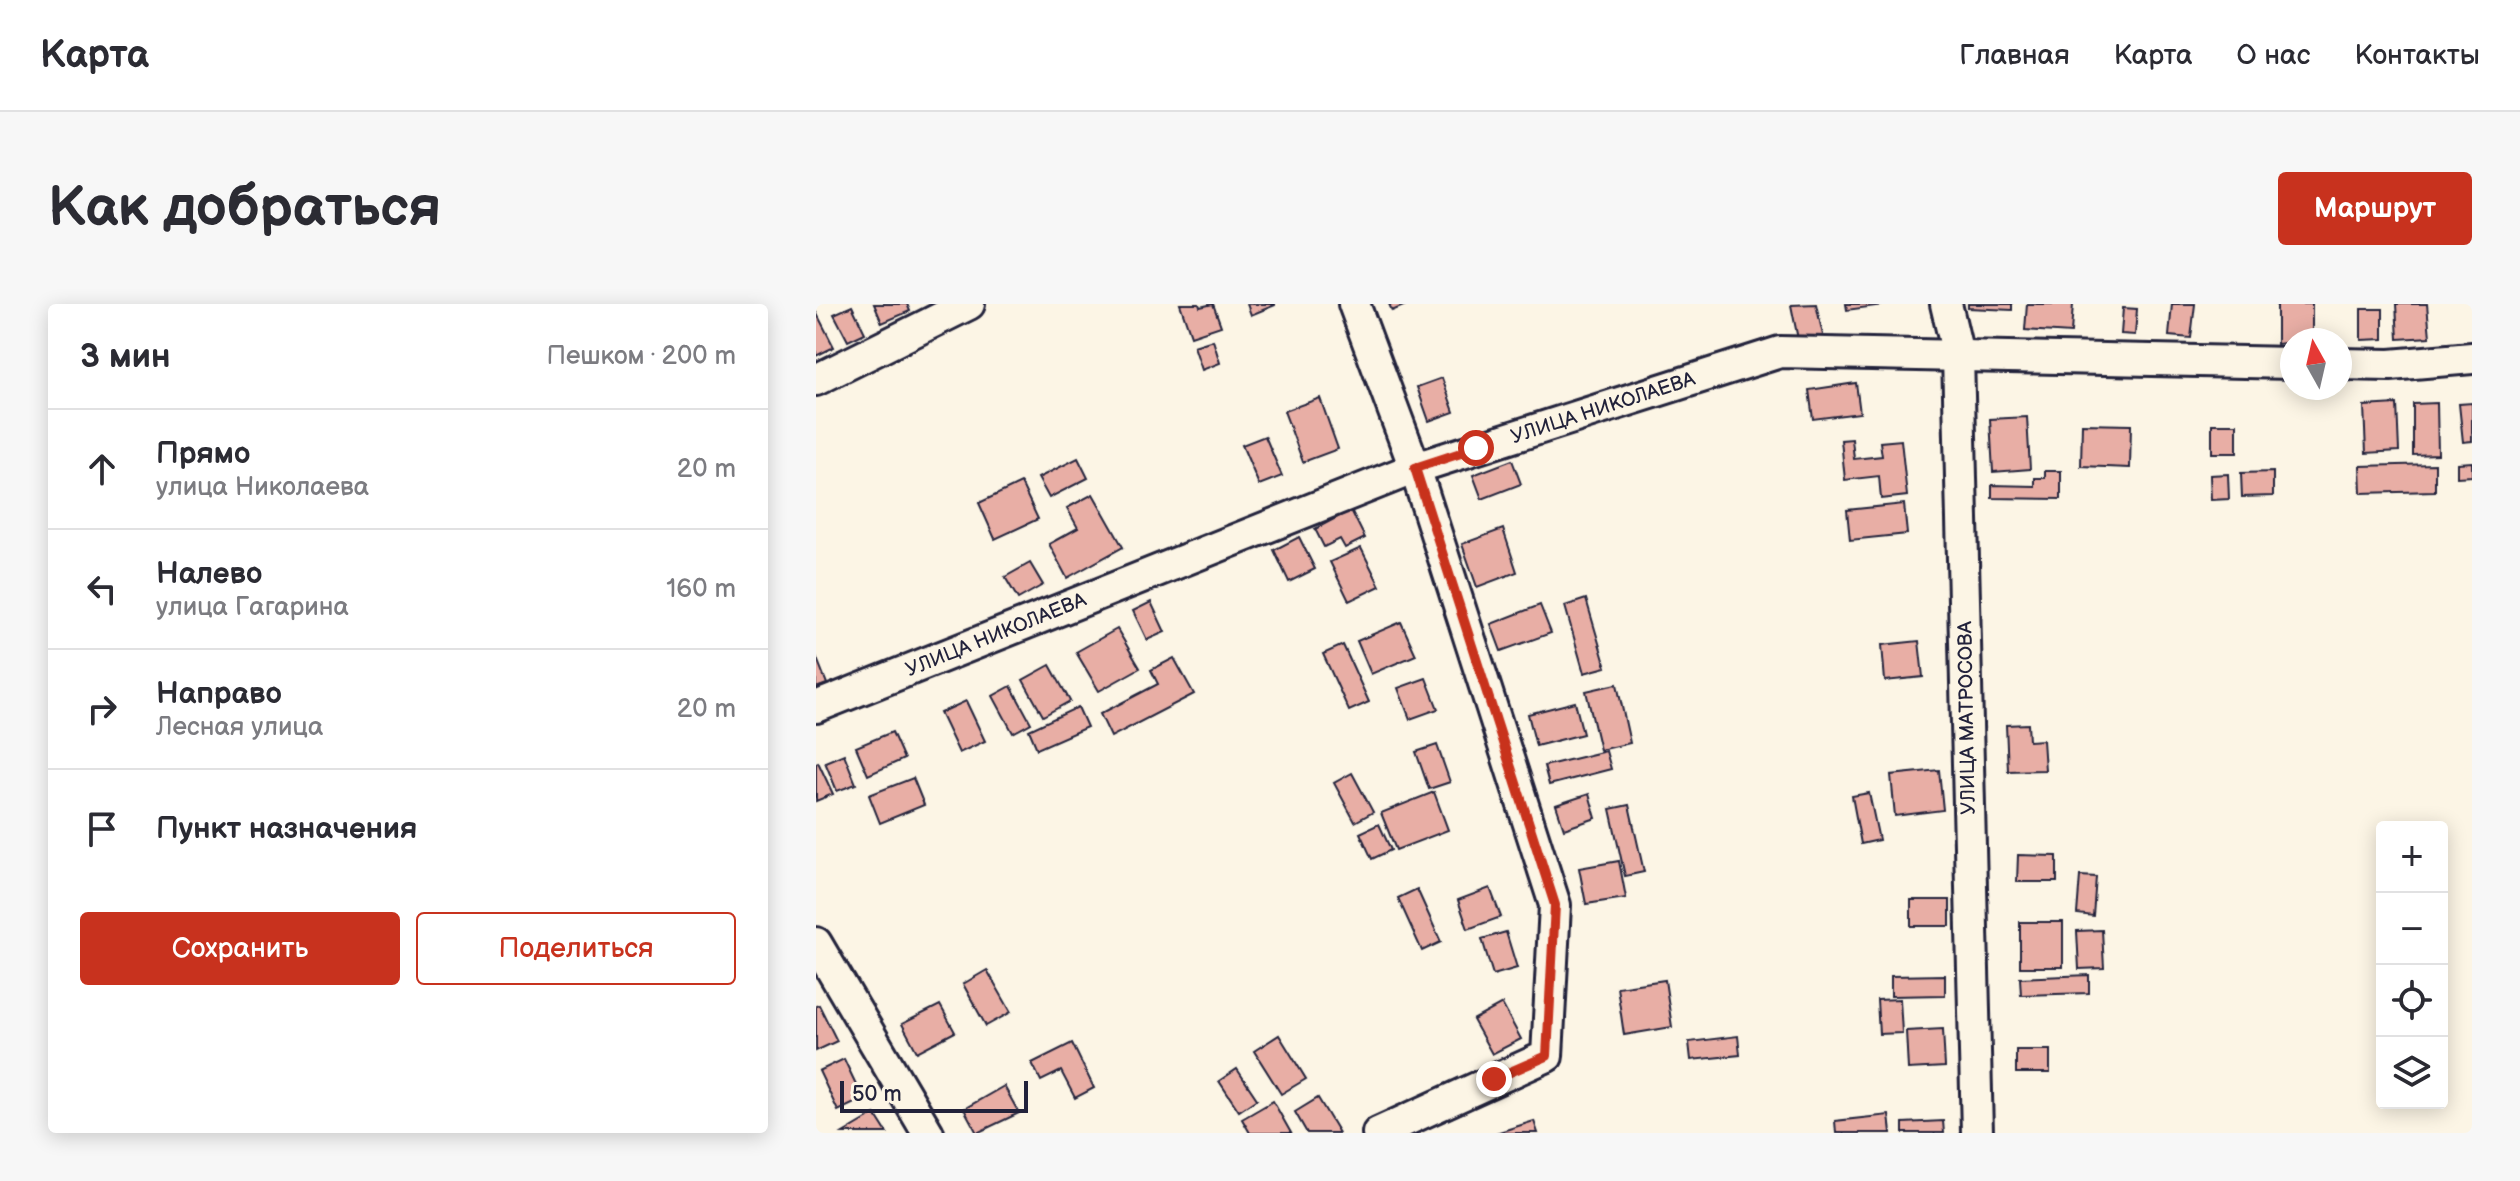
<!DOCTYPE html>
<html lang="ru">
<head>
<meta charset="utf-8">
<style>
  body { margin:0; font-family:"Balsamiq Sans",sans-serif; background:#f7f7f7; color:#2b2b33 }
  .controls { position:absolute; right:24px; bottom:24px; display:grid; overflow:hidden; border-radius:8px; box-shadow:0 4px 20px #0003 }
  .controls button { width:72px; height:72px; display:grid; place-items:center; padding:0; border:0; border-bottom:2px solid #e1e1e2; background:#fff; color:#2b2b33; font:40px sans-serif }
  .compass { position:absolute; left:1464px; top:24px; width:72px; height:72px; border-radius:50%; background:#fff; box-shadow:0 4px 20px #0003; rotate:352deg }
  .scale { position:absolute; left:24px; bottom:20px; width:188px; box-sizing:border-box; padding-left:8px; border:4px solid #22223b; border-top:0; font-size:22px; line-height:28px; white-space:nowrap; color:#22223b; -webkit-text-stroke:6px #fcf5e5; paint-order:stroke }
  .stop { position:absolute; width:24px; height:24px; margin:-18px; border:6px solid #c8321e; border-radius:50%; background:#fff }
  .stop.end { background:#c8321e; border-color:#fff; box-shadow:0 2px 8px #0008 }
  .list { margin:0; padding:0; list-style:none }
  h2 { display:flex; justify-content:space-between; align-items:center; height:104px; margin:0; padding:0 32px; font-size:34px }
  h2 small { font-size:26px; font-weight:400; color:#7c7c81 }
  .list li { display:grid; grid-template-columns:52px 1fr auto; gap:24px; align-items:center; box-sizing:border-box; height:120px; padding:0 32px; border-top:2px solid #e1e1e2 }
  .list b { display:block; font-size:30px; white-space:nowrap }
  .list p { margin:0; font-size:26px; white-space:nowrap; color:#7c7c81 }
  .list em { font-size:26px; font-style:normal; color:#7c7c81 }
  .actions { display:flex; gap:16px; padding:24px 32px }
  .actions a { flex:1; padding:18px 0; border:2px solid #c8321e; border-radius:8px; text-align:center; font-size:28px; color:#c8321e }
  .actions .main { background:#c8321e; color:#fff }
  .icon { flex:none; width:44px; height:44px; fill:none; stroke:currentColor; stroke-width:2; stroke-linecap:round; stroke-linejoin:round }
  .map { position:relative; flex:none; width:1656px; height:829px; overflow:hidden; border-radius:8px }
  header { display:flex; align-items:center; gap:48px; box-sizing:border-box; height:112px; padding:0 40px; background:#fff; border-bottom:2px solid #e1e1e2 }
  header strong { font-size:38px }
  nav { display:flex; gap:44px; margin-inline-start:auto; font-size:28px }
  .intro { display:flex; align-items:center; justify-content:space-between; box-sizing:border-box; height:192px; padding:0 48px }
  h1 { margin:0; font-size:56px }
  .button { padding:20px 36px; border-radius:8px; background:#c8321e; color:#fff; font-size:28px; font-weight:700 }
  main { display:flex; gap:48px; padding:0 48px }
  aside { flex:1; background:#fff; border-radius:8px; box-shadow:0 4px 20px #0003 }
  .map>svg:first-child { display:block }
</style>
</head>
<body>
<header>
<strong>Карта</strong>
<nav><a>Главная</a><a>Карта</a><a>О нас</a><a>Контакты</a></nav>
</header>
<div class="intro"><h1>Как добраться</h1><a class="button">Маршрут</a></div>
<main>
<aside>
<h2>3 мин<small>Пешком · 200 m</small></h2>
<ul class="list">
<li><svg class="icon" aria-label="ahead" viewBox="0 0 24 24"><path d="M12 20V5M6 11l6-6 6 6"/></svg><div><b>Прямо</b><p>улица Николаева</p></div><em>20 m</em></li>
<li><svg class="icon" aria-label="left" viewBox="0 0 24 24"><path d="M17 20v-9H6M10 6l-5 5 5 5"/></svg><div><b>Налево</b><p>улица Гагарина</p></div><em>160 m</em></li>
<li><svg class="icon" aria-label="right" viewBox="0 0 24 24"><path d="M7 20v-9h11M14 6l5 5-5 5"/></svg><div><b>Направо</b><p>Лесная улица</p></div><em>20 m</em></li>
<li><svg class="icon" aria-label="arrive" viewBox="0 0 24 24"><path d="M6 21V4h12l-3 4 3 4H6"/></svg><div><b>Пункт назначения</b></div></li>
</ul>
<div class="actions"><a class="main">Сохранить</a><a>Поделиться</a></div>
</aside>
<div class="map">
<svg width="1656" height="829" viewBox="0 0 1656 829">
  <rect width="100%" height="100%" fill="#fcf5e5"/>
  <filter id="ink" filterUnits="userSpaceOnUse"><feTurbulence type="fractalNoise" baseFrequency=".0125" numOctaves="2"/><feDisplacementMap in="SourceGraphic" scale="16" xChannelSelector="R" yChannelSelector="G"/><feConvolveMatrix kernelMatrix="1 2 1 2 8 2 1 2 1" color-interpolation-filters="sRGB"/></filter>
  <g filter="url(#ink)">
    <g fill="#e8aea5" stroke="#22223b" stroke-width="2">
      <polygon points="58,0 91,0 94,7 66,19"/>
      <polygon points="364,0 383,0 384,3 397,0 405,22 375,32"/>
      <polygon points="431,0 459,0 459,1 435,11"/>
      <polygon points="573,0 592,0 576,7"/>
      <polygon points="1000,0 1009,40 984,45 975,1"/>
      <polygon points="1030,0 1074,0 1031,6"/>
      <polygon points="1152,0 1196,0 1196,6 1152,4"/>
      <polygon points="1211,0 1257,0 1255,29 1209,26"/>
      <polygon points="1356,0 1379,0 1375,34 1353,32"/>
      <polygon points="1461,0 1496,0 1496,36 1461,40"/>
      <polygon points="1580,0 1611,0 1614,33 1582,35"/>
      <polygon points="36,2 49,29 32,37 18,10"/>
      <polygon points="1307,4 1321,5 1319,31 1305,30"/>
      <polygon points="1545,5 1567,5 1567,35 1545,36"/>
      <polygon points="0,8 18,43 0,52"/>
      <polygon points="397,36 404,59 386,66 378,42"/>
      <polygon points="626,74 638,108 613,117 601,83"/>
      <polygon points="1040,79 1044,109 997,115 993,86"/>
      <polygon points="504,94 522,145 487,158 468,107"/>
      <polygon points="1621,99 1622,150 1597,151 1597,100"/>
      <polygon points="1656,99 1656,137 1647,138 1643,100"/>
      <polygon points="1581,100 1583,147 1550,149 1548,102"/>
      <polygon points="1211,113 1214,165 1177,168 1174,115"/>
      <polygon points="1266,120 1315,121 1314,164 1265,162"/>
      <rect x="1396" y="120" width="25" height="29"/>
      <polygon points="449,132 466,172 443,181 426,141"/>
      <polygon points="1036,135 1038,155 1066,152 1064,138 1085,136 1091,192 1065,195 1063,172 1029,176 1025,136"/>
      <polygon points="262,154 272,174 233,194 222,174"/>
      <polygon points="696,156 705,180 666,195 657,171"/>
      <polygon points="1656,158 1656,172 1641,173 1641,159"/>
      <polygon points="1619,160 1619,187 1545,189 1544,162"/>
      <polygon points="1229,167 1245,167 1245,195 1176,194 1176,181 1219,182 1219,174 1229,174"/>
      <polygon points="1457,168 1457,192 1426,193 1425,169"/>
      <polygon points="1412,170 1413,195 1395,196 1394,171"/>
      <polygon points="205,179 222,215 179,235 163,199"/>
      <polygon points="277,190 307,243 251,274 233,240 262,224 251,204"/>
      <polygon points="1088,200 1091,230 1034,236 1031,206"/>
      <polygon points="535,206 549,234 529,244 524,235 508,243 499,225"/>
      <polygon points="687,225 701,268 661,283 646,240"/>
      <polygon points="483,233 499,265 473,278 458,246"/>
      <polygon points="545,244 564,282 533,297 514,258"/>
      <polygon points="214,259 227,281 202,295 189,273"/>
      <polygon points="770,295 790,363 768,369 749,302"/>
      <polygon points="335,298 349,328 331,336 317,307"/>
      <polygon points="724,301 735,329 685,347 675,320"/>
      <polygon points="585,318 600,351 555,370 541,337"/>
      <polygon points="301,325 324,364 283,387 260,348"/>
      <polygon points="1103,337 1107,373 1069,377 1066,341"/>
      <polygon points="527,341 553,398 533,407 507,350"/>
      <polygon points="0,352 11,380 0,384"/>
      <polygon points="358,354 378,390 295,433 284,410 342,380 335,366"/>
      <polygon points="234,361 254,397 227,412 207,376"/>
      <polygon points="610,374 622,405 594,415 582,384"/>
      <polygon points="801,380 814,439 784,446 770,387"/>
      <polygon points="195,382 215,419 197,429 177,392"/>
      <polygon points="150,397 169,437 143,449 124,409"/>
      <polygon points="759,398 767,430 720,442 712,410"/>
      <polygon points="262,403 271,423 221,445 213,426"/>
      <polygon points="1212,420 1213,437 1227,436 1229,466 1192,467 1190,421"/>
      <polygon points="76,428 88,455 52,471 40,443"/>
      <polygon points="621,441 634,478 613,485 600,448"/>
      <polygon points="790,447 795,465 733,481 728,462"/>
      <polygon points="28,450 40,480 21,487 9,458"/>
      <polygon points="2,458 17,490 0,497 0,459"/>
      <polygon points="1123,466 1127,506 1079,512 1075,471"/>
      <polygon points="536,469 557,508 539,518 518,479"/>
      <polygon points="97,474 108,501 64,519 53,491"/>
      <polygon points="618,488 632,526 580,546 565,509"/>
      <polygon points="1053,489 1063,536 1045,540 1036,492"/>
      <polygon points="773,490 780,514 748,525 740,501"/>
      <polygon points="813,501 828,568 809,572 794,505"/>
      <polygon points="563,520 575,546 556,555 544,529"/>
      <polygon points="1202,551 1241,552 1241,578 1201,578"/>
      <polygon points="803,557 810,594 770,600 763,564"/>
      <polygon points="1264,572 1280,573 1277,612 1261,610"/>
      <polygon points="674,584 685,613 652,625 642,596"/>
      <polygon points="601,585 625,638 606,647 582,594"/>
      <rect x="1095" y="596" width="39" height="26"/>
      <rect x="1204" y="618" width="43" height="45"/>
      <polygon points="1286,626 1288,664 1263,665 1261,627"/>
      <polygon points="690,628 701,664 677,671 666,635"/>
      <polygon points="171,666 195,708 170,722 147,680"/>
      <polygon points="1129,671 1129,691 1075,692 1075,672"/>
      <polygon points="1273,671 1273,689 1205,691 1204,674"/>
      <polygon points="849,676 856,723 808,731 801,683"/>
      <polygon points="1084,695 1086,729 1063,730 1061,696"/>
      <polygon points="686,700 705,735 676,750 657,716"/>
      <polygon points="3,701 21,737 0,747 0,702"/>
      <polygon points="124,701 139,728 101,748 86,720"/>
      <polygon points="1127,725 1129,763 1092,765 1090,727"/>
      <polygon points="463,731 490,775 465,790 438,747"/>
      <polygon points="922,732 924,751 875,756 873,738"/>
      <polygon points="256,739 278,784 259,794 245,767 225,777 216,759"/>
      <rect x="1200" y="746" width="34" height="23"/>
      <polygon points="28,755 47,795 22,807 3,767"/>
      <polygon points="421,765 441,795 423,807 403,777"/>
      <polygon points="188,782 203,809 161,829 148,805"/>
      <polygon points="502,794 523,829 491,829 479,808"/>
      <polygon points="457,797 475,829 434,829 426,815"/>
      <polygon points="59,810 71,829 27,829"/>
      <polygon points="1073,811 1075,829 1020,829 1019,817"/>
      <polygon points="718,817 722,829 680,829"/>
      <polygon points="1127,817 1128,829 1087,829 1087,819"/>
    </g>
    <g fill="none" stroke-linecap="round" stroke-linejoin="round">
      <g stroke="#22223b" stroke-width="36">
        <g id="minor">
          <polyline points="538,0 599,164 739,601 731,752 562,829"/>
          <polyline points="1130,0 1142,51 1161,829"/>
          <polyline points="1524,60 1574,61 1656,54"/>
          <polyline points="0,76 153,0"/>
          <polyline points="0,403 599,164 964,48 1476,59"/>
          <polyline points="0,639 112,829"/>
        </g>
      </g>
      <use href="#minor" stroke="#fcf5e5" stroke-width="30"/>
    </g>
  </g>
  <g fill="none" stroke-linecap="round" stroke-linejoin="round" filter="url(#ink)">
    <polyline stroke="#c8321e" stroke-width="10" points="660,144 599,164 739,601 731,752 678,775"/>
  </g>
  <g text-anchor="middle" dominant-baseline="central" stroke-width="6" stroke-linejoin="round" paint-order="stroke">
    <g font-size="20" fill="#22223b" stroke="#fcf5e5">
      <text transform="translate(787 104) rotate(-18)">УЛИЦА НИКОЛАЕВА</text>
      <text transform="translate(180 331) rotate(-22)">УЛИЦА НИКОЛАЕВА</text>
      <text transform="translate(1151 414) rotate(-91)">УЛИЦА МАТРОСОВА</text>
    </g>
  </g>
</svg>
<div class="controls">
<button>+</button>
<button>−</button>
<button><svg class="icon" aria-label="locate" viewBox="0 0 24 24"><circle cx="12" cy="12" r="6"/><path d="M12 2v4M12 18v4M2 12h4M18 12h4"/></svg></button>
<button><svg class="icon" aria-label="layers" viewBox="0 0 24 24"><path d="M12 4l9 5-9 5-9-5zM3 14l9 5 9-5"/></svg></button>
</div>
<svg class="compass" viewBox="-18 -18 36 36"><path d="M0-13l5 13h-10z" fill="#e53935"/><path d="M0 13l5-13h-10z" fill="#7c7c81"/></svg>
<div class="scale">50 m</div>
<div class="stop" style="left:660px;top:144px"></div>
<div class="stop end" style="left:678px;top:775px"></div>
</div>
</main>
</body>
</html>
